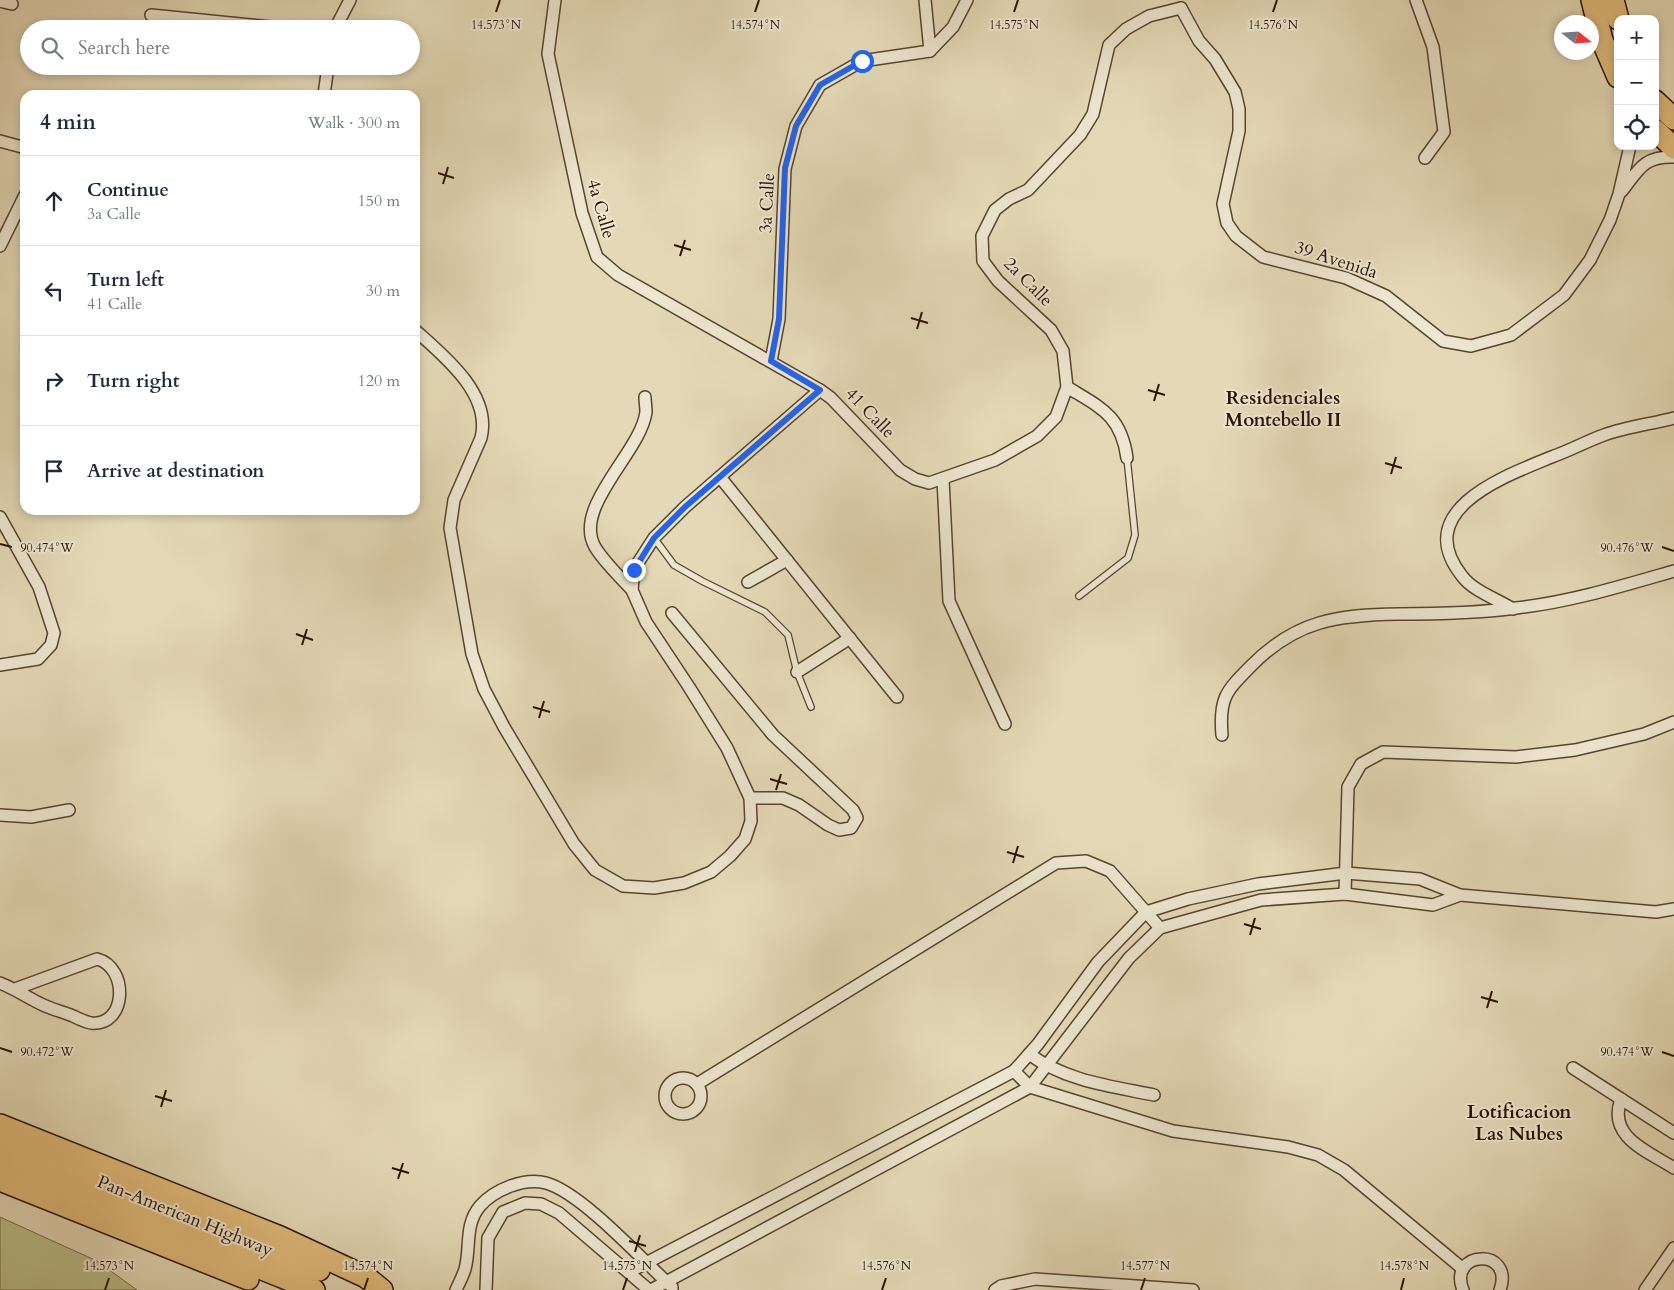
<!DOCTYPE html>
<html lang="en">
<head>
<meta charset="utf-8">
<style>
  body { margin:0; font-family:Cardo,serif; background:#f6f6f7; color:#1f2937 }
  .controls { position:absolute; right:15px; top:15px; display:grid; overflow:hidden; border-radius:10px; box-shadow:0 2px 8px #0003 }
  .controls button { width:45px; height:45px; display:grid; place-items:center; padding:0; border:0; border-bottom:1px solid #e0e1e3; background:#fff; color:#1f2937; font:25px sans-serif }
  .compass { position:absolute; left:1554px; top:15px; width:45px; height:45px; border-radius:50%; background:#fff; box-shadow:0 2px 8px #0003; rotate:107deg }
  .stop { position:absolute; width:15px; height:15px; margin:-11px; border:4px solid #2563eb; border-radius:50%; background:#fff }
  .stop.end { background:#2563eb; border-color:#fff; box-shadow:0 1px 5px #0008 }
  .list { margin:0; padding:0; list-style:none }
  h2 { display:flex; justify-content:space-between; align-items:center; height:65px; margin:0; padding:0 20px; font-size:21px }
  h2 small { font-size:16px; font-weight:400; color:#747a83 }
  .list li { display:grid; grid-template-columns:32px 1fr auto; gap:15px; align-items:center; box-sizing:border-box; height:90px; padding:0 20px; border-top:1px solid #e0e1e3 }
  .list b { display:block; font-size:19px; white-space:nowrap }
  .list p { margin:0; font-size:16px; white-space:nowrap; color:#747a83 }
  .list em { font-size:16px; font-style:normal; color:#747a83 }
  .icon { flex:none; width:28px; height:28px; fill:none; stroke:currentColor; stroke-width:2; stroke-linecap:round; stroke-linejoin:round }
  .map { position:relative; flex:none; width:1674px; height:1290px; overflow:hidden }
  .search { position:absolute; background:#fff; box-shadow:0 2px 8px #0003; left:20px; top:20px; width:400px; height:55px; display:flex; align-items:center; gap:12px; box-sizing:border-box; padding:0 18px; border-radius:28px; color:#747a83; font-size:19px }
  .panel { position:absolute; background:#fff; box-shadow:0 2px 8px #0003; left:20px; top:90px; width:400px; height:425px; border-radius:15px }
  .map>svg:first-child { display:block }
</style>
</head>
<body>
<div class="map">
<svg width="1674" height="1290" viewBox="0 0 1674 1290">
  <rect width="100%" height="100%" fill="#e4d9b7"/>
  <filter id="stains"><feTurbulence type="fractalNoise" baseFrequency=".004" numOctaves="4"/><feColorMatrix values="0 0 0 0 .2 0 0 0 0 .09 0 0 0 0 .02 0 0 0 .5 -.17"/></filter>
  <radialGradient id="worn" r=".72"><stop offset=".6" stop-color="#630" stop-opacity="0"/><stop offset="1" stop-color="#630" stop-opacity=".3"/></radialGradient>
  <polygon fill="#bbbd89" stroke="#726845" points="0,1217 97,1261 137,1290 0,1290"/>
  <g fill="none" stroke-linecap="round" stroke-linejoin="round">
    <g stroke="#58452e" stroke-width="8">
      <g id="lane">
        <polyline points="654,538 674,565 702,581 765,612 788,635 797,672 811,707"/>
        <polyline points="1079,596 1128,558 1135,535 1127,458"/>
      </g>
    </g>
    <g stroke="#58452e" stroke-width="14">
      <g id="street">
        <polyline points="555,0 548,54 582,213 597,257 618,275 820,390 831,398 900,470 915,479 929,483 995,460 1037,436 1056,417 1067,387 1063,351 1051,330 998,281 983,261 982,236 995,210 1009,199 1028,190 1080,135 1093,114 1109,45 1126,29 1149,16 1181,8"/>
        <polyline points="925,0 930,51"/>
        <polyline points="1416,0 1433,47 1444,132 1425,158"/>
        <polyline points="0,1 12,4"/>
        <polyline points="1181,8 1199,41 1215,59 1235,92 1239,109 1239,131 1223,204 1227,223 1236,236 1263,257 1346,278 1386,296 1443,341 1471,346 1511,335 1564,295 1590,260 1610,220 1619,194 1630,146"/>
        <polyline points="151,15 290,29"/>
        <polyline points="335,29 350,0"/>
        <polyline points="324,95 328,66"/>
        <polyline points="0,141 22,147"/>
        <path d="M 1622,191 C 1639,169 1644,156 1674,157"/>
        <polyline points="0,246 25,195"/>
        <path d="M 415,330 C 444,356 492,394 481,438 L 454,500 L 450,528 L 472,654 L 484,689 L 504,727 L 574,844 L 595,870 L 623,886 L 654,888 L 684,883 L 711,872 L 730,856 L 745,839 L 751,821 L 750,798 L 727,748 L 689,687 L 646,622 L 632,590 L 634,569 L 654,538 L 685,507 L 820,390"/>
        <polyline points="771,361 779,319 785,169 796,126 820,85 862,61 930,51 953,27 967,0"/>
        <path d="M 1067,387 C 1101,408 1121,415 1127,458"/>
        <polyline points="720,477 897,697"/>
        <polyline points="943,479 949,601 1005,724"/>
        <polyline points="0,517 39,587 54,633 51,645 38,659 0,665"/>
        <polyline points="748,582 787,560"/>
        <path d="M 632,590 C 620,577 604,562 595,547 C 572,507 641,452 646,412 C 646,407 645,402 645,397"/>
        <path d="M 1513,609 C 1497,599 1473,591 1462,576 C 1409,509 1508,475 1554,456 C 1571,450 1587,441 1604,435 C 1626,427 1651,424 1674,418"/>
        <polyline points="672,613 773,735 853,810 857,818 851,828 839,830 828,825 799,805 783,798 750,798"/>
        <polyline points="797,672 850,638"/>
        <path d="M 1222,735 C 1219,699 1225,692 1251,666 C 1296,620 1338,615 1399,614 C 1437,614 1478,613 1516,608 C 1570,602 1622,586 1674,571"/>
        <polyline points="0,815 31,817 69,810"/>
        <polyline points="1345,894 1348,787 1361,764 1383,752 1516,757 1575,750 1644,734 1674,722"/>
        <path d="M 0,983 C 15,989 27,997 41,1004 C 51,1009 63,1012 73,1016 C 79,1019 86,1022 91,1023 C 127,1027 129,967 97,959 L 15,989"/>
        <path d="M 1029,1054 C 1066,1081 1110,1086 1154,1095"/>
        <polyline points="1573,1068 1674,1133"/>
        <polyline points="1014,1071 1030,1087 1173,1131 1288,1147 1318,1155 1344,1170 1463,1269"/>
        <circle cx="683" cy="1096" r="18"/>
        <polyline points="697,1084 1056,863 1086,861 1110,871 1160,928"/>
        <path d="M 1621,1099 C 1607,1137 1647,1151 1674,1168"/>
        <polyline points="629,1272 1014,1071 1038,1044 1098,962 1146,912 1188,899 1258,884 1346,873 1420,879 1460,895 1656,912 1674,909"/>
        <path d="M 456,1290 C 459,1283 463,1276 465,1269 C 471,1248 464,1225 480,1206 C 494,1190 524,1177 546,1183 C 582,1193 642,1260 672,1287 L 672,1290"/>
        <polyline points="486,1290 488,1238 503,1212 525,1203 541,1204 559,1213 649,1290"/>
        <polyline points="651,1290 1030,1087 1129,958 1160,928 1261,900 1345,894 1433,905 1460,895"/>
        <polyline points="995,1290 1001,1286 1035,1279 1193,1290"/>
        <path d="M 1463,1290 C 1447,1250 1515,1247 1500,1290"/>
        <polyline points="1645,1290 1674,1248"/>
      </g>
    </g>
    <g stroke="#291401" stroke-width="24">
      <g id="highway">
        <polyline points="1592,0 1602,40 1618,77"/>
        <polyline points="1613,0 1618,19"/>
        <polyline points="1655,101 1674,119"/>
        <polyline points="1655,130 1674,148"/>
        <polyline points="0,1125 280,1237 366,1277 382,1290"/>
        <polyline points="0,1142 319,1270"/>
        <polyline points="0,1162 314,1290"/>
        <polyline points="0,1180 248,1279"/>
      </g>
    </g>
    <use href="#lane" stroke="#ede6d0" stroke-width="5.5"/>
    <use href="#street" stroke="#ede6d0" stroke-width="11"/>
    <use href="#highway" stroke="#e2bc7c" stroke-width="21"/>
  </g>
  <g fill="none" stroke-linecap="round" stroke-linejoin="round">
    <polyline stroke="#2563eb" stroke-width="6" points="634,570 654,538 685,507 820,390 771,361 779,319 785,168 796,126 820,85 862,61"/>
  </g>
  <path fill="none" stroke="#291401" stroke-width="2" d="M 496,12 L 500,0M 755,12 L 759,0M 1014,12 L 1018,0M 1273,12 L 1277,0M 438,173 L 454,178M 443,184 L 448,167M 674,245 L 691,250M 680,256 L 685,240M 911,318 L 928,323M 917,329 L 922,312M 1148,390 L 1165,395M 1154,401 L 1159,384M 1385,463 L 1402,468M 1391,474 L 1396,457M 0,544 L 12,547M 1662,547 L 1674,551M 296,634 L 313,640M 302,645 L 307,629M 533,707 L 550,712M 539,718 L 544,701M 770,779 L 787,784M 776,790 L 781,774M 1007,852 L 1024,857M 1013,863 L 1018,846M 1244,924 L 1261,929M 1250,935 L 1255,918M 1481,997 L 1498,1002M 1487,1008 L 1492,991M 0,1048 L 12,1052M 1662,1052 L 1674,1056M 155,1096 L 172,1101M 161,1107 L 166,1090M 392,1168 L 409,1173M 398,1179 L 403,1163M 629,1241 L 646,1246M 635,1252 L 640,1235M 105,1290 L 109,1278M 364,1290 L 368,1278M 623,1290 L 627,1278M 882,1290 L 886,1278M 1141,1290 L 1145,1278M 1401,1290 L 1404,1278"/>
  <g text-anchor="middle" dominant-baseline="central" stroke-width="4" stroke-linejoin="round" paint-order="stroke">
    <g font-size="18" fill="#291401" stroke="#ede6d0">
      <text transform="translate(767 203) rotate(-87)">3a Calle</text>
      <text transform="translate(601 209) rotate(74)">4a Calle</text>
      <text transform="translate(1336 260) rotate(18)">39 Avenida</text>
      <text transform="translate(1028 282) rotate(45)">2a Calle</text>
      <text transform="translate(870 413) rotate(46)">41 Calle</text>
      <text transform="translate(185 1216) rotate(22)">Pan-American Highway</text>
    </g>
    <g font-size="19" font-weight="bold" fill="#291401" stroke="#ede6d0">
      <text x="1283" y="398">Residenciales<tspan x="1283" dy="22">Montebello II</tspan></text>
      <text x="1519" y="1112">Lotificacion<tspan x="1519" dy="22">Las Nubes</tspan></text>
    </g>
  </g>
  <g font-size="12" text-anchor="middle" fill="#291401" stroke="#ede6d0" stroke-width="4" stroke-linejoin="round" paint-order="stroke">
    <text x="496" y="29">14.573°N</text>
    <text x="755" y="29">14.574°N</text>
    <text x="1014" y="29">14.575°N</text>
    <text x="1273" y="29">14.576°N</text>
    <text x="1627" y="552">90.476°W</text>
    <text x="47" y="552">90.474°W</text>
    <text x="1627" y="1056">90.474°W</text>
    <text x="47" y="1056">90.472°W</text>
    <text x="109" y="1270">14.573°N</text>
    <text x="368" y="1270">14.574°N</text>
    <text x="627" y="1270">14.575°N</text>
    <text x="886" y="1270">14.576°N</text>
    <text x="1145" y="1270">14.577°N</text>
    <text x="1404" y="1270">14.578°N</text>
  </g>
  <rect width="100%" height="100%" filter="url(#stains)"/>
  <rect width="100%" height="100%" fill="url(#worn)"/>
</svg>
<div class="controls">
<button>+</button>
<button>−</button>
<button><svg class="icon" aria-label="locate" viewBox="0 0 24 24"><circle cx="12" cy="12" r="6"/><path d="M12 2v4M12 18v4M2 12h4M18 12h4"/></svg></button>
</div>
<svg class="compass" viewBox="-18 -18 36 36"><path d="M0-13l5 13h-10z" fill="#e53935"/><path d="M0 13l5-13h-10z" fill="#747a83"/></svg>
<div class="stop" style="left:862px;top:61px"></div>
<div class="stop end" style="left:634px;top:570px"></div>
<div class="search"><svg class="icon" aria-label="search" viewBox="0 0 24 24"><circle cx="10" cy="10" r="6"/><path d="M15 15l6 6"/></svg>Search here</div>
<section class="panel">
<h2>4 min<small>Walk · 300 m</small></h2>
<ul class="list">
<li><svg class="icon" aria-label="ahead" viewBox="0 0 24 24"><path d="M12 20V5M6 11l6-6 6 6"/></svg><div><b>Continue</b><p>3a Calle</p></div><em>150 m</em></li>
<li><svg class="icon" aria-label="left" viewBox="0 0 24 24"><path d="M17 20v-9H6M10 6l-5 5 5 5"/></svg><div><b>Turn left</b><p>41 Calle</p></div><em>30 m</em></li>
<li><svg class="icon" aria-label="right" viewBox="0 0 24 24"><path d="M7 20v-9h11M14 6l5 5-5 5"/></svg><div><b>Turn right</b></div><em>120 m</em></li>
<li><svg class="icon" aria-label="arrive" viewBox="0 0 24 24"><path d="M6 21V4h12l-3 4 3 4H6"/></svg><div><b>Arrive at destination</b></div></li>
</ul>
</section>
</div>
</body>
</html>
